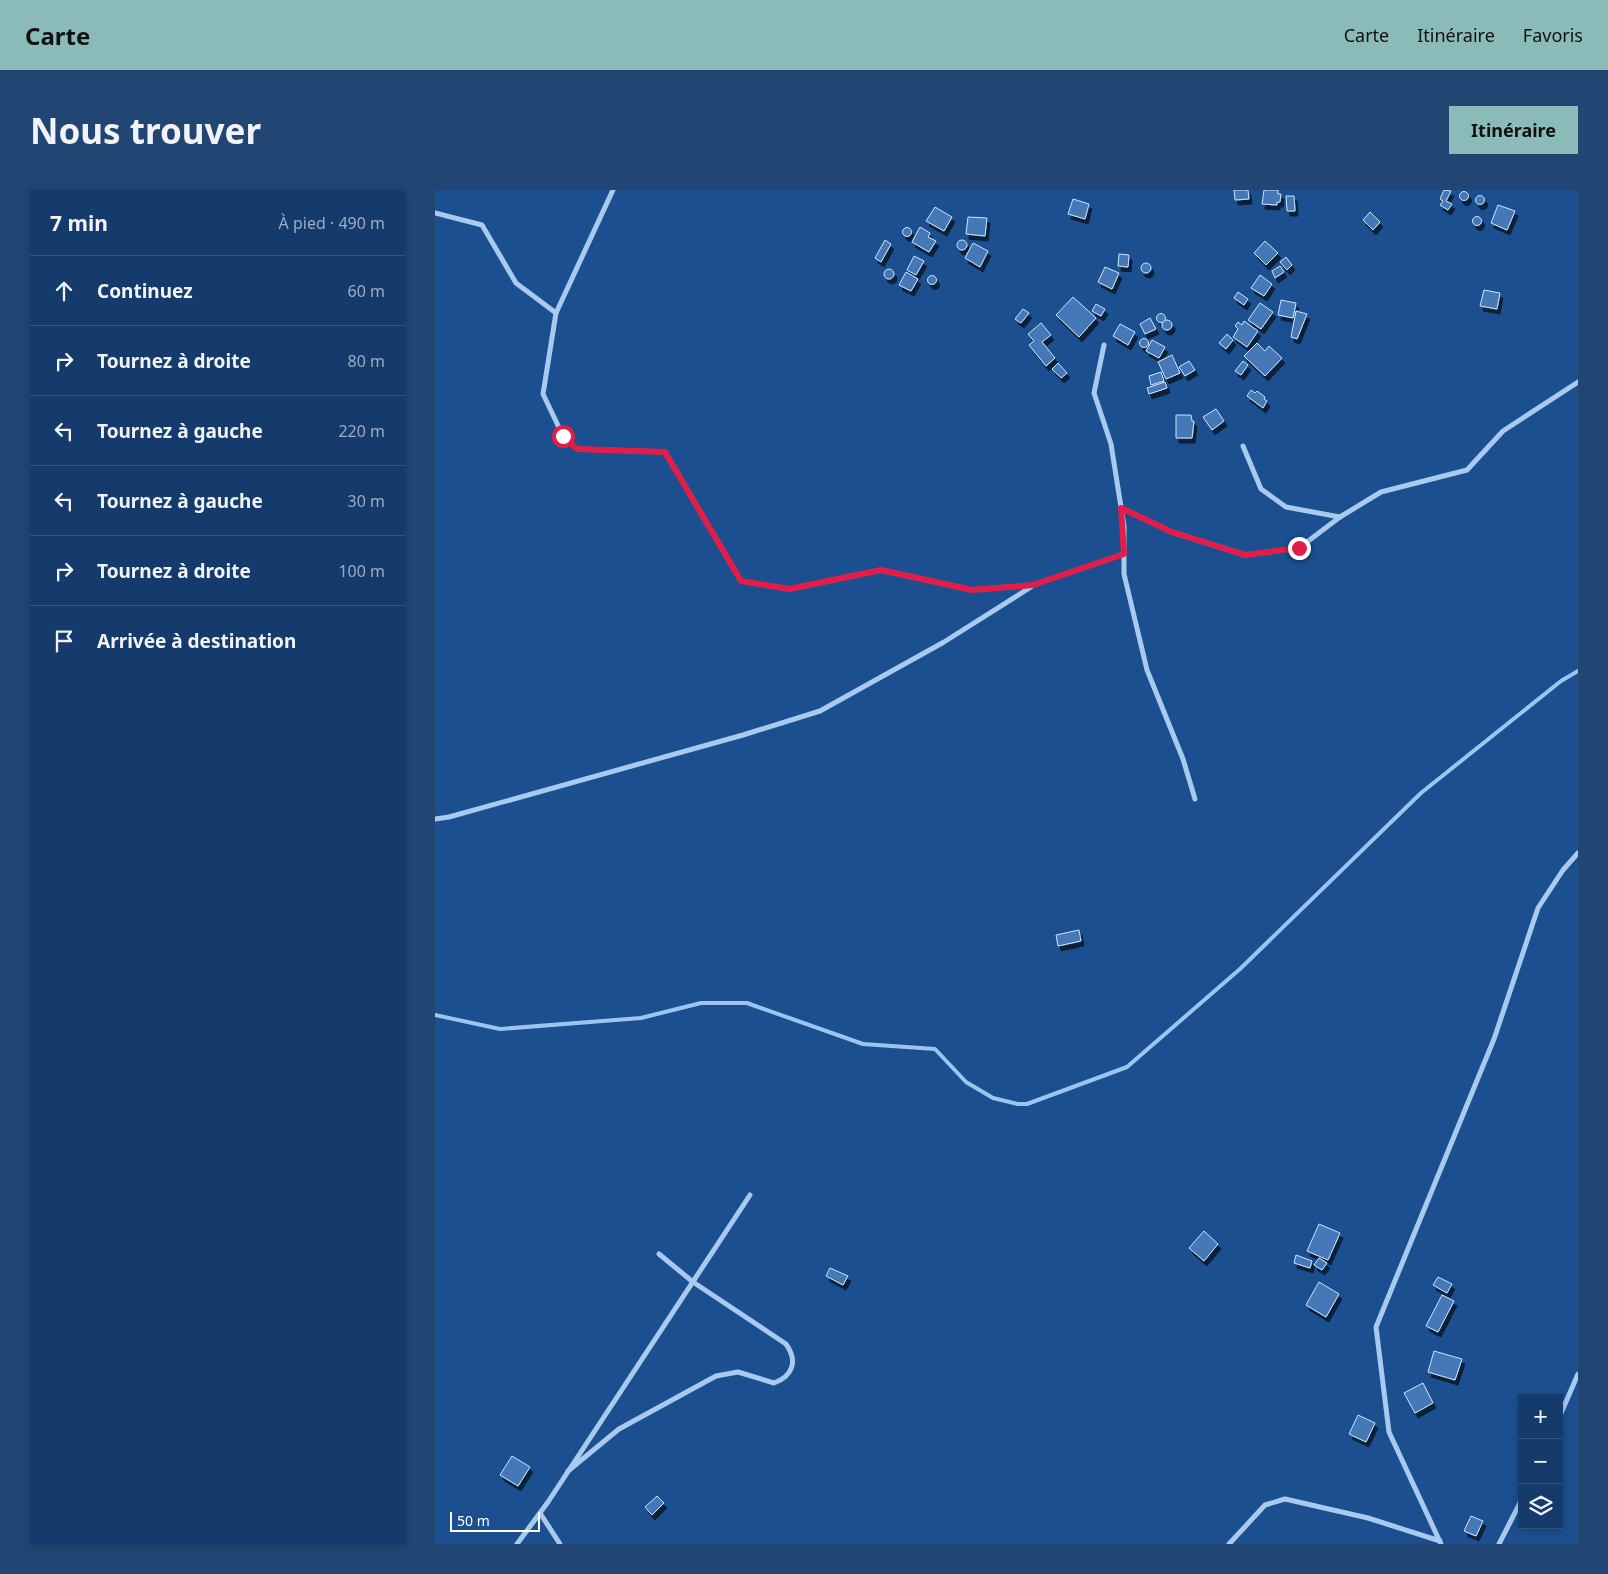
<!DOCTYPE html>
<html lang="fr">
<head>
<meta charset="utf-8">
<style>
  body { margin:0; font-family:"Noto Sans",sans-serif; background:#214673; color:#f1f3f6 }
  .controls { position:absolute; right:15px; bottom:15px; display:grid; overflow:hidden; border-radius:0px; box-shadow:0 2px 8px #0003 }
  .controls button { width:45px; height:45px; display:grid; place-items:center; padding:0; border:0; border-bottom:1px solid #33557e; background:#143b6b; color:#f1f3f6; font:25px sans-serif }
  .scale { position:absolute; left:15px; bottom:12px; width:90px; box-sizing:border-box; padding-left:5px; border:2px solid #fff; border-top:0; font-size:14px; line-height:18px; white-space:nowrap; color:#fff; -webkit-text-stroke:4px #1b4f8f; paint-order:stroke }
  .stop { position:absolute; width:15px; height:15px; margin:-11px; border:4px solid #e11d48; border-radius:50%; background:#fff }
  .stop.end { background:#e11d48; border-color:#fff; box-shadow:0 1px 5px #0008 }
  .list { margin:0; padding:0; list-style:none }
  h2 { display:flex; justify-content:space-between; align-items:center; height:65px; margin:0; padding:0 20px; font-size:21px }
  h2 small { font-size:16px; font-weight:400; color:#9dadc1 }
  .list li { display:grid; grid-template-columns:32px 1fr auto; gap:15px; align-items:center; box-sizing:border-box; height:70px; padding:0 20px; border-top:1px solid #33557e }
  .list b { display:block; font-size:19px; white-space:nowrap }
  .list em { font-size:16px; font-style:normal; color:#9dadc1 }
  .icon { flex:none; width:28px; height:28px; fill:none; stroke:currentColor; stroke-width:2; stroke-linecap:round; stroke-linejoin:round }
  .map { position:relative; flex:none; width:1143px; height:1354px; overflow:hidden; border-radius:0px }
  header { display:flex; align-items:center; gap:30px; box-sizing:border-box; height:70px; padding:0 25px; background:#8bbbb9; color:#111 }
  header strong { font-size:24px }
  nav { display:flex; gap:28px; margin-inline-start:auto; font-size:18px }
  .intro { display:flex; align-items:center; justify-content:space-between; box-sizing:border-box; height:120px; padding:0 30px }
  h1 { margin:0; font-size:35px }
  .button { padding:12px 22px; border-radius:0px; background:#8bbbb9; color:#111; font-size:18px; font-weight:700 }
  main { display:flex; gap:30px; padding:0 30px }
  aside { flex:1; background:#143b6b; border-radius:0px; box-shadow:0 2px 8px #0003 }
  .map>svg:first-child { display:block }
</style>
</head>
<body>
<header>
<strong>Carte</strong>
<nav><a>Carte</a><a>Itinéraire</a><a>Favoris</a></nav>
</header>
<div class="intro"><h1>Nous trouver</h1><a class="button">Itinéraire</a></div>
<main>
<aside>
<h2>7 min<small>À pied · 490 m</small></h2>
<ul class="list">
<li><svg class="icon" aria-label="ahead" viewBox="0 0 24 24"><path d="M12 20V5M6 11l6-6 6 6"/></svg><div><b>Continuez</b></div><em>60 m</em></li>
<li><svg class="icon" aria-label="right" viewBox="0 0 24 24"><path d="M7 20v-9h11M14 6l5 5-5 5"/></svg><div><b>Tournez à droite</b></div><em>80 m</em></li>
<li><svg class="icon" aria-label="left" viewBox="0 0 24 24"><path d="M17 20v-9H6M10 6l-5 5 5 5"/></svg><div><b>Tournez à gauche</b></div><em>220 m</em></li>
<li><svg class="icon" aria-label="left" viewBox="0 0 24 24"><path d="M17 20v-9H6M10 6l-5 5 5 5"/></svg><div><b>Tournez à gauche</b></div><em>30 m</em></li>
<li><svg class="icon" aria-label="right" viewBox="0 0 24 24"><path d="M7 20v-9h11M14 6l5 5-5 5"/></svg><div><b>Tournez à droite</b></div><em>100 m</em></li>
<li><svg class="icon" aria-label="arrive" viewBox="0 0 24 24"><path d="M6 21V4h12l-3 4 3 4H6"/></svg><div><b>Arrivée à destination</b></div></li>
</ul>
</aside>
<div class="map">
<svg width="1143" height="1354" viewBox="0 0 1143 1354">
  <defs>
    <filter id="shadow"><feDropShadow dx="3" dy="5" stdDeviation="0" flood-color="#0009"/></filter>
  </defs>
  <rect width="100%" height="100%" fill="#1b4f8f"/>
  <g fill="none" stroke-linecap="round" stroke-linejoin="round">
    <polyline stroke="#9cc4f0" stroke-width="4" points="0,825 65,839 206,828 266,813 312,813 428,854 500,859 531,892 558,908 583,914 592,914 692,877 805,779 986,603 1126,491 1143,481"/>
  </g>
  <g fill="#4478b7" stroke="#cfe3fa" filter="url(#shadow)">
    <polygon points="799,0 813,0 814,9 800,10"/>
    <polygon points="829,0 843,0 843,4 846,4 845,12 842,12 842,15 827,14"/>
    <polygon points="1009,0 1016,1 1011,11 1017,14 1013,20 1005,15 1008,11 1005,9"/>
    <circle cx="1029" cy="6" r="4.5"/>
    <circle cx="1045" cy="10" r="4.5"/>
    <polygon points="851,6 859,6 860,21 852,21"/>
    <polygon points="638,9 654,14 650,29 633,24"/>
    <polygon points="1063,15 1080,21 1072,40 1056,33"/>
    <polygon points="500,17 517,27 509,41 491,31"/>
    <polygon points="935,22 945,32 938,40 928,30"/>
    <circle cx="1042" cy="31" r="4.5"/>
    <polygon points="533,27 552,28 550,46 531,44"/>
    <polygon points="485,37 495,43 493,47 501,51 494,62 477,52"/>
    <circle cx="472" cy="42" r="4.5"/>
    <polygon points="450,50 456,54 446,72 440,68"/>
    <circle cx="527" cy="55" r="5"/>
    <polygon points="830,51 843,63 831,75 819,63"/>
    <polygon points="538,53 553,61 545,77 530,68"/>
    <polygon points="684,64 694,65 693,77 683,76"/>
    <polygon points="479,66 489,71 481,85 472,80"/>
    <polygon points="851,67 857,75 852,80 845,72"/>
    <circle cx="711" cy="78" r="5"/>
    <polygon points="845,76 849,82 840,88 837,81"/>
    <polygon points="670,77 684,83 677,99 663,92"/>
    <circle cx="454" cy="84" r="5"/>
    <polygon points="471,82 483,89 476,101 464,95"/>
    <polygon points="825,85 837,94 829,106 816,98"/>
    <circle cx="497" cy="90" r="4.5"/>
    <polygon points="1049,100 1065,103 1062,119 1045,116"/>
    <polygon points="803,102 813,109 809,115 799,108"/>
    <polygon points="638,107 661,128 644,147 621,125"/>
    <polygon points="846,110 861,113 858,128 843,125"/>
    <polygon points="825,113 838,122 826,139 813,130"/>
    <polygon points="661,114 670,119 666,126 657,121"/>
    <polygon points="588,119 594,123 586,133 580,129"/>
    <polygon points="861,121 872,124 862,149 856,147"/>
    <circle cx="726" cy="128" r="4.5"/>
    <polygon points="715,128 721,139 710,144 705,134"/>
    <circle cx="732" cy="135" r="5"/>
    <polygon points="809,131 823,141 812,157 798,147 803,139 800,136 803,132 807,135"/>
    <polygon points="606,133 616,145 607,152 620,168 611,176 594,155 599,151 593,144"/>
    <polygon points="685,134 700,142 693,155 678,146"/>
    <polygon points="792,144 798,150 791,159 784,153"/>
    <circle cx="709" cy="153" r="4.5"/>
    <polygon points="717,150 730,157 724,168 711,161"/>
    <polygon points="822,153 830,161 834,156 847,168 830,186 809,166"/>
    <polygon points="737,165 745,183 731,189 723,172"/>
    <polygon points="754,171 760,180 750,186 744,177"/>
    <polygon points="808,171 813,175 806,185 800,181"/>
    <polygon points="623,173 632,183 626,188 617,179"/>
    <polygon points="726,182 729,191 716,195 714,186"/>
    <polygon points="730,192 732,198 714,204 712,198"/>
    <polygon points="816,200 820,203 822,201 830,207 829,209 832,211 828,218 812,206"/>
    <polygon points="781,219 789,231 777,240 768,227"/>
    <polygon points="741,225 756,225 757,231 759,231 757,248 741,248"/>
    <polygon points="644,740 646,751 623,756 621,745"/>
    <polygon points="884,1034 905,1043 893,1070 872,1061"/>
    <polygon points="769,1041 783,1054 769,1071 754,1058"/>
    <polygon points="861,1065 877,1071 875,1078 859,1073"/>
    <polygon points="884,1068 892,1073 887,1080 879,1075"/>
    <polygon points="395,1078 413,1086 408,1095 391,1086"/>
    <polygon points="1003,1087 1017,1094 1012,1103 998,1095"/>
    <polygon points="884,1092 904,1104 891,1127 871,1115"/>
    <polygon points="1007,1105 1019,1111 1003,1142 991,1136"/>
    <polygon points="999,1161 1027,1169 1020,1190 993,1182"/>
    <polygon points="988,1193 998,1213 980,1223 969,1203"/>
    <polygon points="923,1225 940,1233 931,1252 914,1244"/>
    <polygon points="77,1266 95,1277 83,1296 65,1285"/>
    <polygon points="222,1306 229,1313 217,1325 210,1317"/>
    <polygon points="1036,1326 1048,1331 1041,1346 1029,1341"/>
  </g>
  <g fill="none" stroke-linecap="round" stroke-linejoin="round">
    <g stroke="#a9c9ee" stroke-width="5">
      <polyline points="178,0 121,123 108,204 128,246 142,259 230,262 306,391 355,399 446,380 537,400 598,395 689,364"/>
      <polyline points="0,23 47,35 81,93 121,123"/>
      <polyline points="669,155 659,203 676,254 689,336 689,384 712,480 748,569 760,609"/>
      <polyline points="686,318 737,342 810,365 864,358 905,327 851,317 826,299 808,256"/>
      <polyline points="905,327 946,302 1032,280 1068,241 1143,192"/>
      <polyline points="0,629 14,627 308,545 385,521 509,452 596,397"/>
      <polyline points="1124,1228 1143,1184"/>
      <path d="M 133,1281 L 184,1239 L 281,1186 L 303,1182 L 339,1193 C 358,1186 363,1171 351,1154 L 258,1092 L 224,1064"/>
      <polyline points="105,1323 125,1354"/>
      <polyline points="82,1354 113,1312 315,1005"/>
      <polyline points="794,1354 830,1315 850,1309 933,1328 1005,1351"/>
      <polyline points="1006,1354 954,1242 941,1137 1059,849 1103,718 1128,680 1143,663"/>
      <polyline points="1064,1354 1087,1309"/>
    </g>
  </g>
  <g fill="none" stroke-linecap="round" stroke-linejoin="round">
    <polyline stroke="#e11d48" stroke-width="6" points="128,246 142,259 230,262 306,391 354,399 446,380 537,400 598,395 689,364 686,318 737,342 810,365 864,358"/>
  </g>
</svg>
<div class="controls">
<button>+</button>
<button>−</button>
<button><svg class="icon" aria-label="layers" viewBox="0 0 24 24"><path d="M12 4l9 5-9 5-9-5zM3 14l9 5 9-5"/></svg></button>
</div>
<div class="scale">50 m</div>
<div class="stop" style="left:128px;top:246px"></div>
<div class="stop end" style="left:864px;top:358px"></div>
</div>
</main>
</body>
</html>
